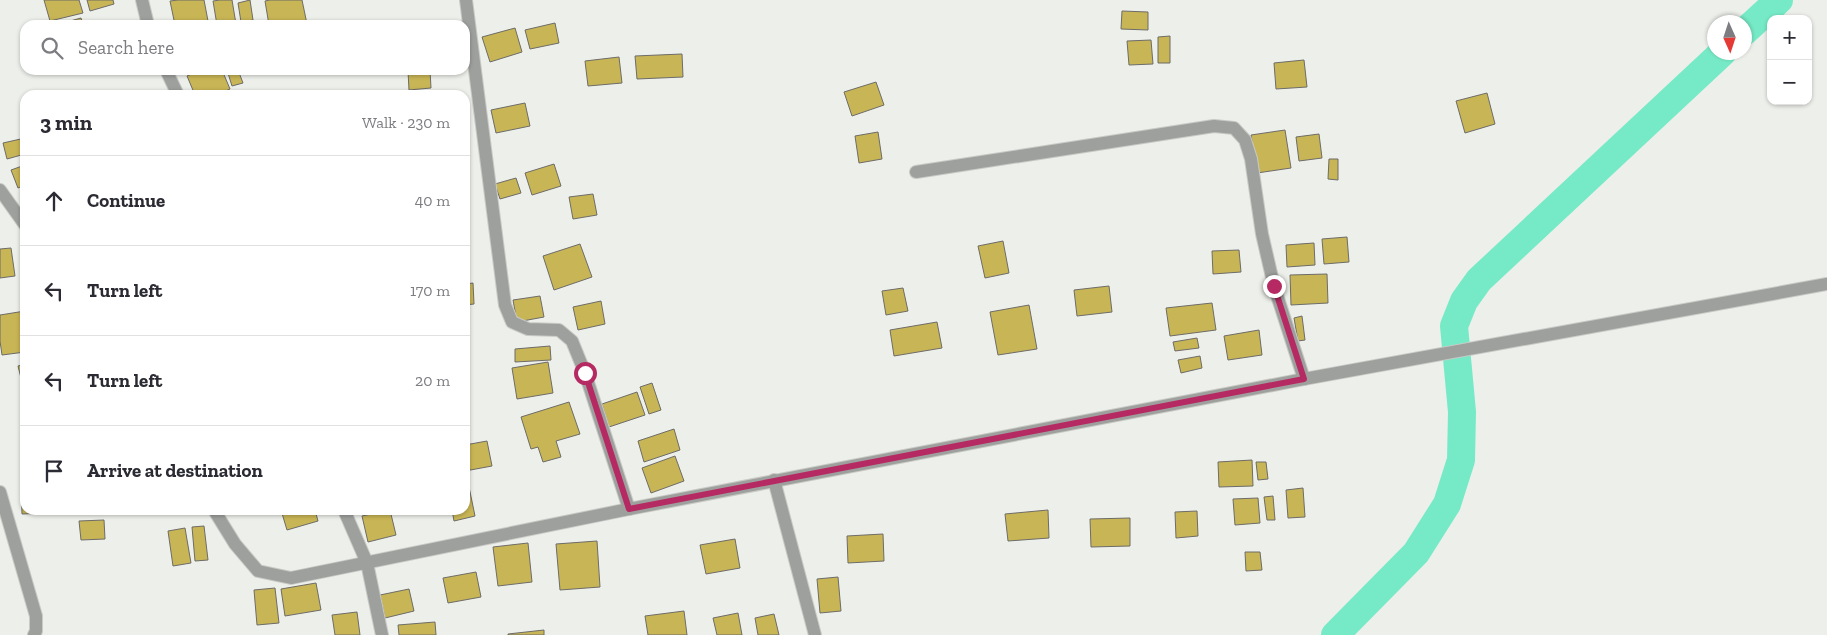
<!DOCTYPE html>
<html lang="en">
<head>
<meta charset="utf-8">
<style>
  body { margin:0; font-family:"Zilla Slab",serif; background:#f7f7f7; color:#2b2b33 }
  .controls { position:absolute; right:15px; top:15px; display:grid; overflow:hidden; border-radius:10px; box-shadow:0 1px 4px #0004 }
  .controls button { width:45px; height:45px; display:grid; place-items:center; padding:0; border:0; border-bottom:1px solid #e1e1e2; background:#fff; color:#2b2b33; font:25px sans-serif }
  .compass { position:absolute; left:1707px; top:15px; width:45px; height:45px; border-radius:50%; background:#fff; box-shadow:0 1px 4px #0004; rotate:177deg }
  .stop { position:absolute; width:15px; height:15px; margin:-11px; border:4px solid #b62a63; border-radius:50%; background:#fff }
  .stop.end { background:#b62a63; border-color:#fff; box-shadow:0 1px 5px #0008 }
  .list { margin:0; padding:0; list-style:none }
  h2 { display:flex; justify-content:space-between; align-items:center; height:65px; margin:0; padding:0 20px; font-size:21px }
  h2 small { font-size:16px; font-weight:400; color:#7c7c81 }
  .list li { display:grid; grid-template-columns:32px 1fr auto; gap:15px; align-items:center; box-sizing:border-box; height:90px; padding:0 20px; border-top:1px solid #e1e1e2 }
  .list b { display:block; font-size:19px; white-space:nowrap }
  .list em { font-size:16px; font-style:normal; color:#7c7c81 }
  .icon { flex:none; width:28px; height:28px; fill:none; stroke:currentColor; stroke-width:2; stroke-linecap:round; stroke-linejoin:round }
  .map { position:relative; flex:none; width:1827px; height:635px; overflow:hidden }
  .search { position:absolute; background:#fff; box-shadow:0 1px 4px #0004; left:20px; top:20px; width:450px; height:55px; display:flex; align-items:center; gap:12px; box-sizing:border-box; padding:0 18px; border-radius:15px; color:#7c7c81; font-size:19px }
  .panel { position:absolute; background:#fff; box-shadow:0 1px 4px #0004; left:20px; top:90px; width:450px; height:425px; border-radius:15px }
  .map>svg:first-child { display:block }
</style>
</head>
<body>
<div class="map">
<svg width="1827" height="635" viewBox="0 0 1827 635">
  <rect width="100%" height="100%" fill="#edefea"/>
  <g fill="none" stroke-linecap="round" stroke-linejoin="round">
    <g stroke="#76eac6" stroke-width="28">
      <polyline points="1744,32 1779,0"/>
      <polyline points="1335,635 1416,553 1447,504 1461,460 1462,412 1454,326 1464,301 1479,280 1723,52"/>
    </g>
  </g>
  <g fill="#c8b555" stroke="#6d6c68">
    <polygon points="44,0 79,0 83,13 50,21"/>
    <polygon points="87,0 113,0 114,4 90,11"/>
    <polygon points="178,0 204,0 208,21 186,25 175,25 170,1"/>
    <polygon points="220,0 232,0 236,24 217,25 213,1"/>
    <polygon points="250,0 253,20 241,22 238,3"/>
    <polygon points="270,0 302,0 307,24 269,25 265,1"/>
    <polygon points="1122,11 1148,12 1148,30 1121,29"/>
    <polygon points="81,18 83,25 56,25"/>
    <polygon points="555,23 559,43 530,49 525,30"/>
    <polygon points="515,28 522,52 490,62 482,37"/>
    <polygon points="1170,36 1170,63 1158,63 1158,37"/>
    <polygon points="1151,40 1153,64 1129,65 1127,41"/>
    <polygon points="682,54 683,77 637,79 635,56"/>
    <polygon points="619,57 622,83 588,86 585,61"/>
    <polygon points="1304,60 1307,87 1276,89 1274,63"/>
    <polygon points="201,70 222,70 230,89 216,95 195,95 187,76"/>
    <polygon points="227,70 238,70 243,83 232,86"/>
    <polygon points="430,70 431,88 409,90 408,71"/>
    <polygon points="876,82 884,105 852,116 844,92"/>
    <polygon points="1487,93 1495,124 1465,133 1456,101"/>
    <polygon points="525,103 530,126 496,133 491,110"/>
    <polygon points="1285,130 1291,168 1257,173 1251,135"/>
    <polygon points="878,132 882,159 859,163 855,136"/>
    <polygon points="1319,134 1322,158 1299,161 1296,137"/>
    <polygon points="25,138 25,154 7,159 3,143"/>
    <polygon points="1329,159 1338,159 1338,180 1328,179"/>
    <polygon points="554,164 561,186 532,195 525,173"/>
    <polygon points="25,165 25,185 18,188 11,170"/>
    <polygon points="516,178 521,193 500,199 495,184"/>
    <polygon points="593,194 597,215 573,219 569,197"/>
    <polygon points="1347,237 1349,262 1324,264 1322,239"/>
    <polygon points="1003,241 1009,273 985,278 978,246"/>
    <polygon points="1314,243 1315,265 1287,267 1286,245"/>
    <polygon points="580,244 592,277 554,290 543,256"/>
    <polygon points="11,248 15,276 0,278 0,249"/>
    <polygon points="1239,250 1241,272 1213,274 1212,251"/>
    <polygon points="1327,274 1328,303 1291,305 1290,275"/>
    <polygon points="473,283 474,304 465,305 465,284"/>
    <polygon points="1109,286 1112,312 1077,316 1074,290"/>
    <polygon points="903,288 908,311 886,315 882,291"/>
    <polygon points="540,296 544,317 517,322 513,300"/>
    <polygon points="601,301 605,324 578,330 573,307"/>
    <polygon points="1212,303 1216,330 1170,336 1166,308"/>
    <polygon points="1029,305 1037,349 998,355 990,312"/>
    <polygon points="25,311 25,352 2,355 0,341 0,315"/>
    <polygon points="1302,316 1305,340 1298,341 1294,318"/>
    <polygon points="937,322 942,348 894,356 890,330"/>
    <polygon points="1259,330 1262,355 1228,360 1224,336"/>
    <polygon points="1197,338 1199,348 1175,351 1173,342"/>
    <polygon points="550,346 551,360 515,362 515,349"/>
    <polygon points="1200,356 1202,368 1181,373 1178,360"/>
    <polygon points="548,362 553,393 517,399 512,368"/>
    <polygon points="25,364 25,394 18,366"/>
    <polygon points="652,383 661,410 649,414 640,387"/>
    <polygon points="637,392 645,415 609,427 602,404"/>
    <polygon points="569,402 580,434 556,441 561,457 543,462 538,447 531,449 521,417"/>
    <polygon points="674,429 680,450 644,462 638,441"/>
    <polygon points="487,441 492,466 465,471 465,445"/>
    <polygon points="675,456 684,481 651,493 642,468"/>
    <polygon points="1252,460 1253,486 1219,487 1218,462"/>
    <polygon points="1256,462 1266,462 1268,479 1258,480"/>
    <polygon points="21,485 25,485 25,510 71,510 71,512 22,514"/>
    <polygon points="469,487 475,516 454,521 452,510 465,510 465,488"/>
    <polygon points="1303,488 1305,517 1288,518 1286,490"/>
    <polygon points="1273,496 1275,520 1267,520 1264,497"/>
    <polygon points="1258,498 1260,523 1235,525 1233,499"/>
    <polygon points="281,510 315,510 318,521 287,530"/>
    <polygon points="390,510 396,535 368,542 362,516"/>
    <polygon points="1048,510 1049,538 1008,541 1005,514"/>
    <polygon points="1197,511 1198,536 1176,538 1175,512"/>
    <polygon points="1130,518 1130,546 1091,547 1090,519"/>
    <polygon points="104,520 105,539 81,540 79,521"/>
    <polygon points="204,526 208,560 195,561 192,527"/>
    <polygon points="185,528 191,563 173,566 168,531"/>
    <polygon points="883,534 884,561 848,563 847,536"/>
    <polygon points="735,539 740,568 706,574 700,545"/>
    <polygon points="597,541 600,587 560,590 556,544"/>
    <polygon points="528,543 532,582 498,586 493,547"/>
    <polygon points="1245,552 1260,552 1262,570 1246,571"/>
    <polygon points="476,572 481,597 448,603 443,578"/>
    <polygon points="838,577 841,611 820,613 817,579"/>
    <polygon points="316,583 321,610 285,616 281,589"/>
    <polygon points="275,588 279,623 257,625 254,590"/>
    <polygon points="409,589 414,611 385,618 380,595"/>
    <polygon points="684,611 687,635 648,635 645,616"/>
    <polygon points="357,612 360,635 335,635 332,615"/>
    <polygon points="738,613 742,635 717,635 713,618"/>
    <polygon points="774,614 779,635 758,635 755,618"/>
    <polygon points="435,622 436,635 399,635 398,625"/>
    <polygon points="544,630 544,635 508,635 508,634"/>
  </g>
  <g fill="none" stroke-linecap="round" stroke-linejoin="round">
    <g stroke="#c9cac6" stroke-width="14">
      <g id="street">
        <polyline points="142,0 148,25"/>
        <polyline points="466,0 505,305 512,322 528,329 559,330 572,341 585,373 629,509"/>
        <polyline points="166,70 178,95"/>
        <polyline points="916,172 1214,126 1234,128 1245,140 1251,159 1262,234 1274,286 1304,379"/>
        <polyline points="0,190 25,225"/>
        <polyline points="774,480 815,635"/>
        <polyline points="0,492 36,616 36,631 34,635"/>
        <polyline points="214,510 235,544 258,571 291,578 629,509 1304,379 1827,284"/>
        <polyline points="344,510 367,563 382,635"/>
      </g>
    </g>
    <use href="#street" stroke="#9ea09e" stroke-width="12"/>
  </g>
  <g fill="none" stroke-linecap="round" stroke-linejoin="round">
    <polyline stroke="#b62a63" stroke-width="6" points="585,373 629,509 1304,379 1274,286"/>
  </g>
</svg>
<div class="controls">
<button>+</button>
<button>−</button>
</div>
<svg class="compass" viewBox="-18 -18 36 36"><path d="M0-13l5 13h-10z" fill="#e53935"/><path d="M0 13l5-13h-10z" fill="#7c7c81"/></svg>
<div class="stop" style="left:585px;top:373px"></div>
<div class="stop end" style="left:1274px;top:286px"></div>
<div class="search"><svg class="icon" aria-label="search" viewBox="0 0 24 24"><circle cx="10" cy="10" r="6"/><path d="M15 15l6 6"/></svg>Search here</div>
<section class="panel">
<h2>3 min<small>Walk · 230 m</small></h2>
<ul class="list">
<li><svg class="icon" aria-label="ahead" viewBox="0 0 24 24"><path d="M12 20V5M6 11l6-6 6 6"/></svg><div><b>Continue</b></div><em>40 m</em></li>
<li><svg class="icon" aria-label="left" viewBox="0 0 24 24"><path d="M17 20v-9H6M10 6l-5 5 5 5"/></svg><div><b>Turn left</b></div><em>170 m</em></li>
<li><svg class="icon" aria-label="left" viewBox="0 0 24 24"><path d="M17 20v-9H6M10 6l-5 5 5 5"/></svg><div><b>Turn left</b></div><em>20 m</em></li>
<li><svg class="icon" aria-label="arrive" viewBox="0 0 24 24"><path d="M6 21V4h12l-3 4 3 4H6"/></svg><div><b>Arrive at destination</b></div></li>
</ul>
</section>
</div>
</body>
</html>
